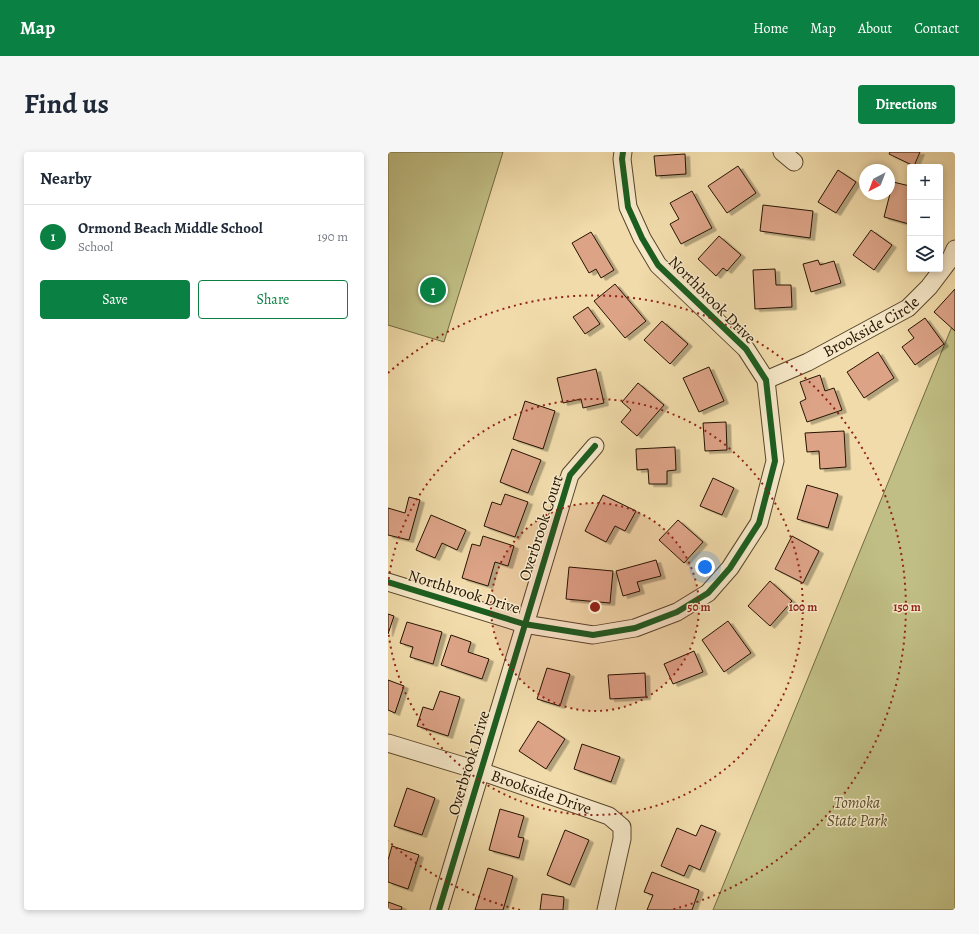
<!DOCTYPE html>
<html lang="en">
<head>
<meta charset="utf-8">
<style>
  body { margin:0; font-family:Alegreya,serif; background:#f6f6f7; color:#1f2937 }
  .controls { position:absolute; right:12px; top:12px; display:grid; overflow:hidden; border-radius:4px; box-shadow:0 2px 6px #0003 }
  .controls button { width:36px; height:36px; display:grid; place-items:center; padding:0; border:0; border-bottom:1px solid #e0e1e3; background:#fff; color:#1f2937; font:20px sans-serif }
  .compass { position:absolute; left:471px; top:12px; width:36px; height:36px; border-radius:50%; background:#fff; box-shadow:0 2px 6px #0003; rotate:222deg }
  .you { position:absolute; left:317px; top:415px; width:14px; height:14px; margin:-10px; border:3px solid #fff; border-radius:50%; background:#1a73e8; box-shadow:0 0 0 6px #1a73e833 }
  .badge { display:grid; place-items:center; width:26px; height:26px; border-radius:50%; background:#0b8043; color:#fff; font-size:13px; font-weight:700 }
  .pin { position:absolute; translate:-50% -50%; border:2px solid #fff; box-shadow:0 1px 4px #0006 }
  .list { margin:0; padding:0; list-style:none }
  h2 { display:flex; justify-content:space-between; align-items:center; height:52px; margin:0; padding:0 16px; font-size:17px }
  h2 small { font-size:13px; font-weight:400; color:#747a83 }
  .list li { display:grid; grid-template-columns:26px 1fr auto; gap:12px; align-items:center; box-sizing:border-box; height:64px; padding:0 16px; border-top:1px solid #e0e1e3 }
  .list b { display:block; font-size:15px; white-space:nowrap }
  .list p { margin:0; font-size:13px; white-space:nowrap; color:#747a83 }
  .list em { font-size:13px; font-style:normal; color:#747a83 }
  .actions { display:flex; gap:8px; padding:12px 16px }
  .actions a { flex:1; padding:9px 0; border:1px solid #0b8043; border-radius:4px; text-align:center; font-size:14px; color:#0b8043 }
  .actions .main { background:#0b8043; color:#fff }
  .icon { flex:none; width:22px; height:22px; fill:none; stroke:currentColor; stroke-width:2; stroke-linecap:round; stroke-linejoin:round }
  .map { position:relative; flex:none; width:567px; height:758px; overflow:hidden; border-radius:4px }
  header { display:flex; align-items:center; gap:24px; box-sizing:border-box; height:56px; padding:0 20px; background:#0b8043; color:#fff }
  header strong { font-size:19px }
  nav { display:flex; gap:22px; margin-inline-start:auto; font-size:14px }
  .intro { display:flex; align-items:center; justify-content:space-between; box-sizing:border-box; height:96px; padding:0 24px }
  h1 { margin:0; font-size:28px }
  .button { padding:10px 18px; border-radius:4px; background:#0b8043; color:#fff; font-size:14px; font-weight:700 }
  main { display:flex; gap:24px; padding:0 24px }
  aside { flex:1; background:#fff; border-radius:4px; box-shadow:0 2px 6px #0003 }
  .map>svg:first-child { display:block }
</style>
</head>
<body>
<header>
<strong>Map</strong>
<nav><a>Home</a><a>Map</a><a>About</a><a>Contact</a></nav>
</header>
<div class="intro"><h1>Find us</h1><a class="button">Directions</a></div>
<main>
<aside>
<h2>Nearby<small></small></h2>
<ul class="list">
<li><span class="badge">1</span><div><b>Ormond Beach Middle School</b><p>School</p></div><em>190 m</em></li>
</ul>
<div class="actions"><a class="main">Save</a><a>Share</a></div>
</aside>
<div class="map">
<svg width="567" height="758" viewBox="0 0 567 758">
  <defs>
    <filter id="shadow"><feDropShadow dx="4.5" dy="2.5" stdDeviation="0" flood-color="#0004"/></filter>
  </defs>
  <rect width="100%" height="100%" fill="#f1dbaa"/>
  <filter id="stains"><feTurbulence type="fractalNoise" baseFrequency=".005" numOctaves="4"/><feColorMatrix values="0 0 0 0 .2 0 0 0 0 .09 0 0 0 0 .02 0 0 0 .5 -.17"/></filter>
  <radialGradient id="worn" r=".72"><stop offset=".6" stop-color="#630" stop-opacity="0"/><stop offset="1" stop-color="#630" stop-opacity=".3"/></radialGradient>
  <g fill="#c0be84" stroke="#726942">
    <polygon points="0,0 115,0 56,190 0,173"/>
    <polygon points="567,167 567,758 325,758"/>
  </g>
  <g fill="#dca387" stroke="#251400" filter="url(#shadow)">
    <polygon points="502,0 532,0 526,14 501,2"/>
    <polygon points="297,2 298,22 268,24 266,4"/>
    <polygon points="350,14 368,41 339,61 320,34"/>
    <polygon points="450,18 468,30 448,61 430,50"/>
    <polygon points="505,30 522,34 521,72 496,65"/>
    <polygon points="304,39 324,76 293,92 282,72 291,67 282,51"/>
    <polygon points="375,53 425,59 422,86 372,79"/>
    <polygon points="483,78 504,93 486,118 465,103"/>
    <polygon points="203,80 226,118 213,126 208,117 201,121 184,91"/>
    <polygon points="331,84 353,103 339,119 335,116 328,124 310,107"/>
    <polygon points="430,108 432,113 446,109 453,131 423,140 415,112"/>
    <polygon points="387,117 388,133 403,133 404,155 367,157 365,118"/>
    <polygon points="227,132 258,169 237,186 206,149"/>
    <polygon points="567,137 567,179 546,160"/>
    <polygon points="200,155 212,172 197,182 185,165"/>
    <polygon points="537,166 556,192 527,213 514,195 526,186 520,178"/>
    <polygon points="274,169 300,192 282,212 256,188"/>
    <polygon points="490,200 506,226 476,246 459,220"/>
    <polygon points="321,215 336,249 311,260 295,226"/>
    <polygon points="208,217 216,251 195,256 193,247 175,251 169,226"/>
    <polygon points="432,223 437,239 446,236 454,258 419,270 412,250 418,247 412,230"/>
    <polygon points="250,231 276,253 249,284 233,270 243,258 234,250"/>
    <polygon points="137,249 167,259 155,297 125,287"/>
    <polygon points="338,270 339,298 317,299 315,271"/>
    <polygon points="456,279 458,315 432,317 431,299 419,300 417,281"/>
    <polygon points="287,295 288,318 279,319 279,332 261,332 260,317 249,318 248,297"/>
    <polygon points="124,297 153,308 140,341 112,330"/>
    <polygon points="325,326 346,336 334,363 312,354"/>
    <polygon points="419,333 450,342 440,376 409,367"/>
    <polygon points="117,342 140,350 127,385 96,374 104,350 113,353"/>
    <polygon points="215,343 248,359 237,379 227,374 218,390 197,379"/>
    <polygon points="21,345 32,348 21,388 0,383 0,356 17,361"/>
    <polygon points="43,363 78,378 69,398 54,391 47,406 28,398"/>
    <polygon points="290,368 315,390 296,411 271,388"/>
    <polygon points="95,384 126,394 120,414 107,410 100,434 74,426 84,392 92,394"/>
    <polygon points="404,384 431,399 415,431 387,417"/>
    <polygon points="268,408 273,424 249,430 252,439 235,444 228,419"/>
    <polygon points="181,415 225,419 222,451 178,447"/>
    <polygon points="382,429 404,449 382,474 360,454"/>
    <polygon points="0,462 6,464 0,482"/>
    <polygon points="340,469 363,501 336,520 314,488"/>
    <polygon points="19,470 54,480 45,512 22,505 25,495 12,491"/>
    <polygon points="63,483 83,490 80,500 101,507 94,527 53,513"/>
    <polygon points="306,499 315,520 285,532 276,512"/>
    <polygon points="159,516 182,522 172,554 149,547"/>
    <polygon points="257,521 258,545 222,547 220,523"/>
    <polygon points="0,528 16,534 7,561 0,558"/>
    <polygon points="52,539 72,545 60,584 29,574 35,555 45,558"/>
    <polygon points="150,569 177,587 158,617 131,599"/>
    <polygon points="194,592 232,605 223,630 186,617"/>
    <polygon points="19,636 47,646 34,683 6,674"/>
    <polygon points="112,657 136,664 130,685 136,686 131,706 101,698"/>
    <polygon points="313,673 328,679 312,718 301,713 296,724 273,714 289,676 308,684"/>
    <polygon points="177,678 201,688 182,733 159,723"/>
    <polygon points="4,694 31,703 20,737 0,730 0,708"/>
    <polygon points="100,716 125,724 115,758 87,758"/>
    <polygon points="264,720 311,738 304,758 259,758 265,743 256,740"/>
    <polygon points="154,742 176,745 175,758 152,758"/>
    <polygon points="0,750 14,755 13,758 0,758"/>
  </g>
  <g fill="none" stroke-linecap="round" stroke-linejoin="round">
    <g stroke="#58462a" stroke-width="19">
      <g id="minor">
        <polyline points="394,0 406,10"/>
        <path id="s1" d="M 378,228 L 420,210 L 520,156 L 541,135 L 563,106 L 567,97"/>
        <polyline points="0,430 136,472 205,483 247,476 289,460 320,441 342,416 371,371 387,309 378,228 358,197 270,113 254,86 240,55 234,7 235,0"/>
        <path id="s2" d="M 0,591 L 92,619 L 221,664 L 234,675 L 234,687 L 218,758"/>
        <polyline points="51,758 182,323 207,294"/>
      </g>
    </g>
    <use href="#minor" stroke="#f6e8c8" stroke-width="17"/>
    <g stroke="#f6e8c8" stroke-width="8">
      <g id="cycleway">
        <polyline points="0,430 136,472 205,483 247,476 289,460 320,441 342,416 371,371 387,309 378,228 358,197 270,113 254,86 240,55 234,7 235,0"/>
        <polyline points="51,758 182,323 207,294"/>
      </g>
    </g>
    <use href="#cycleway" stroke="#1b5e20" stroke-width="6"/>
  </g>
  <circle cx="207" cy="455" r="104" fill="#8f2418" fill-opacity=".12"/>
  <g fill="none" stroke="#8f2418" stroke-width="2" stroke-dasharray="2 4">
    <circle cx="207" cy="455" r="104"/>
    <path d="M0 433A208 208 0 1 1 0 477"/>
    <path d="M132 758A312 312 0 0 1 0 689M0 221A312 312 0 1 1 282 758"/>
  </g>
  <g text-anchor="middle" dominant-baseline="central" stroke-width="3" stroke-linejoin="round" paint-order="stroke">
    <g font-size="16" fill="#251400" stroke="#f6e8c8">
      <text transform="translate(324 148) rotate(45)">Northbrook Drive</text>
      <text stroke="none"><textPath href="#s1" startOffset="118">Brookside Circle</textPath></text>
      <text transform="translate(153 376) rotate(-72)">Overbrook Court</text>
      <text transform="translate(76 440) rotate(17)">Northbrook Drive</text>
      <text transform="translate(81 611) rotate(-73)">Overbrook Drive</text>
      <text stroke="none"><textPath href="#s2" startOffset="161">Brookside Drive</textPath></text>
    </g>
    <g font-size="16" font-style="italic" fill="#5b502e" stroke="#f6e8c8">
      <text x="469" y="651">Tomoka<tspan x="469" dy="18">State Park</tspan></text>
    </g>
  </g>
  <circle cx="207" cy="455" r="6" fill="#8f2418" stroke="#f6e8c8" stroke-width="2"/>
  <g font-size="12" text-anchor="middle" font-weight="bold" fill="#8f2418" stroke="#f6e8c8" stroke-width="3" stroke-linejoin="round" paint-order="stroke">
    <text x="311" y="459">50 m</text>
    <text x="415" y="459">100 m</text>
    <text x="519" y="459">150 m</text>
  </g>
  <rect width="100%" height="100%" filter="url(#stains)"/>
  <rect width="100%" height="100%" fill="url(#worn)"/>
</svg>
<div class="controls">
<button>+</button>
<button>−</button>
<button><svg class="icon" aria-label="layers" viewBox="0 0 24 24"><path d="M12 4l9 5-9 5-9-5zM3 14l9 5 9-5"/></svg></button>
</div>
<svg class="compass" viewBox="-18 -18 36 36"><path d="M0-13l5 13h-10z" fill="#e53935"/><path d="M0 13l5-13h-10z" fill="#747a83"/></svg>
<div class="you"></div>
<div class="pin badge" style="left:45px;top:138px">1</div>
</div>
</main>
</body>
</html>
